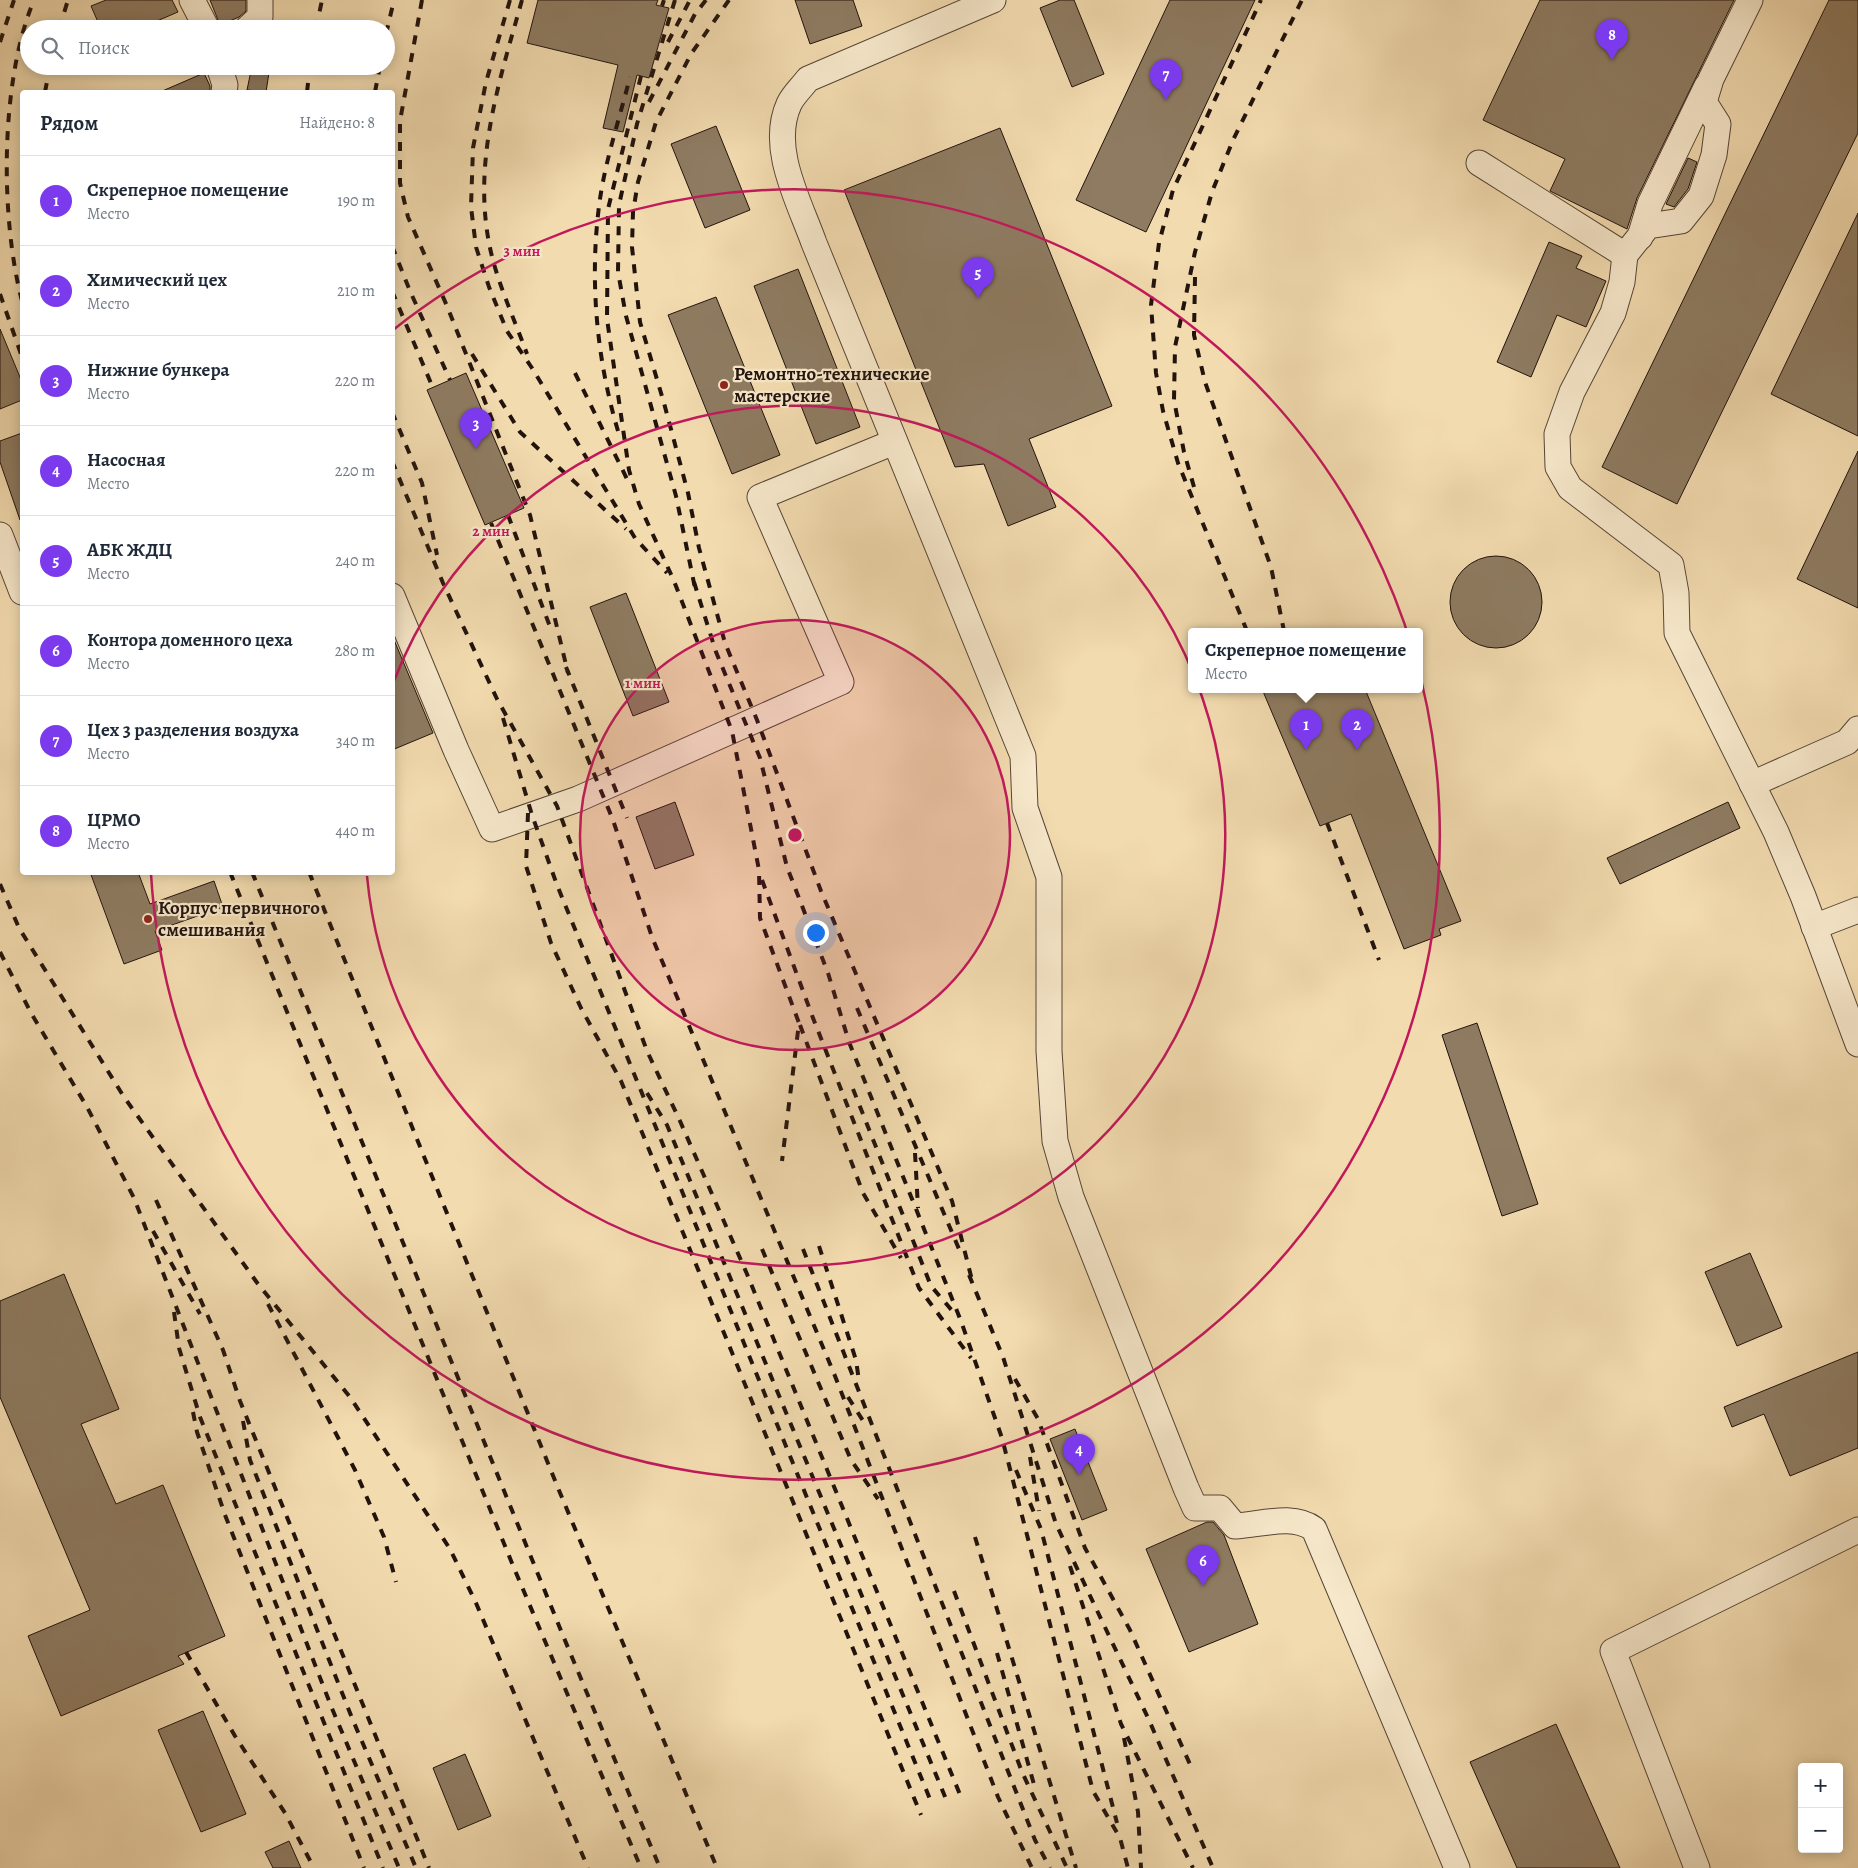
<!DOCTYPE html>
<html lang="ru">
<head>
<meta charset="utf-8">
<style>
  body { margin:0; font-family:Alegreya,serif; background:#f6f6f7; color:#1f2937 }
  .controls { position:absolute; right:15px; bottom:15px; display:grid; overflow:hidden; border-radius:5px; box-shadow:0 2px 12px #0003 }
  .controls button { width:45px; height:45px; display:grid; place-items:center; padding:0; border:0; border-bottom:1px solid #e0e1e3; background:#fff; color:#1f2937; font:25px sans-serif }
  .you { position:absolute; left:815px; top:932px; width:18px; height:18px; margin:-12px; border:4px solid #fff; border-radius:50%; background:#1a73e8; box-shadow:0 0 0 8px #1a73e833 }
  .badge { display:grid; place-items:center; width:32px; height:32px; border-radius:50%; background:#7c3aed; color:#fff; font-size:16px; font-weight:700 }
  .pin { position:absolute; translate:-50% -41px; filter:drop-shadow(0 1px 2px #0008) }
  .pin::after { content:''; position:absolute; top:26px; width:18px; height:15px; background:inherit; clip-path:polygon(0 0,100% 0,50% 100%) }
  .popup { position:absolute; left:1188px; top:628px; width:235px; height:65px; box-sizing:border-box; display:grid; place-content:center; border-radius:5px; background:#fff; filter:drop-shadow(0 1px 4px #0005); font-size:16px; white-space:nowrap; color:#747a83 }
  .popup b { font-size:19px; color:#1f2937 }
  .popup::after { content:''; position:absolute; left:50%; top:100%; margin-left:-10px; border:10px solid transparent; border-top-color:#fff }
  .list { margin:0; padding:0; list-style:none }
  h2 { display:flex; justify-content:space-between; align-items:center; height:65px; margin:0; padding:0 20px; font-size:21px }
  h2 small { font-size:16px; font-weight:400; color:#747a83 }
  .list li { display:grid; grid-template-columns:32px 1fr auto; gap:15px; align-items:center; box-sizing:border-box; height:90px; padding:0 20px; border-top:1px solid #e0e1e3 }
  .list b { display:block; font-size:19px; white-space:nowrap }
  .list p { margin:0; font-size:16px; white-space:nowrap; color:#747a83 }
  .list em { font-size:16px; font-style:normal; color:#747a83 }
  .icon { flex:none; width:28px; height:28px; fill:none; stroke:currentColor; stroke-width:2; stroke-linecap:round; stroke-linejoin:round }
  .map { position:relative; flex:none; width:1858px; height:1868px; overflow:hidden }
  .search { position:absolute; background:#fff; box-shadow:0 2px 12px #0003; left:20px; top:20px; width:375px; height:55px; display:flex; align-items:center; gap:12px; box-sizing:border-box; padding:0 18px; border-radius:28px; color:#747a83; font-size:19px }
  .panel { position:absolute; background:#fff; box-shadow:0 2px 12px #0003; left:20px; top:90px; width:375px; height:785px; border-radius:5px }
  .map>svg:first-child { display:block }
</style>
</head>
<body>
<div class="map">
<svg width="1858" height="1868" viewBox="0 0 1858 1868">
  <rect width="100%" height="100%" fill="#f2dbaf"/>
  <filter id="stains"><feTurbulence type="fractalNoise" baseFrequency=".004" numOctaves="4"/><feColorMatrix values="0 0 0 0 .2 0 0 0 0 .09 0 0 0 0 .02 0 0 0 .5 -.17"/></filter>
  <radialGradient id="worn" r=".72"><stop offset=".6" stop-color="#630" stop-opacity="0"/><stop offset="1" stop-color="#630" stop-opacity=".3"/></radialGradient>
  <g fill="#8e7b61" stroke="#22130d">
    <polygon points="106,0 172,0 178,12 138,29 101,29 91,6"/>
    <polygon points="210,0 246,0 246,11 239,17 220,25"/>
    <polygon points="538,0 658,0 656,5 669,8 649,78 637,75 623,132 603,128 618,65 527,43"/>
    <polygon points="795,0 853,0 862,26 810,44"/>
    <polygon points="1060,0 1074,0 1104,74 1072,87 1040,8"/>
    <polygon points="1170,0 1255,0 1146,232 1076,200"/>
    <polygon points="1540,0 1734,0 1637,198 1627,229 1550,191 1565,159 1483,120"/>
    <polygon points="1829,0 1858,0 1858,133 1677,504 1602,467"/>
    <polygon points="252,66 270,66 266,92 247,90"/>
    <polygon points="204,73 210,86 210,92 160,92"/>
    <polygon points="716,126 750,210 705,228 671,144"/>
    <polygon points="1000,128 1112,406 1029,439 1056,507 1008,526 984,464 955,467 844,190"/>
    <polygon points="1688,158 1697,162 1688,189 1674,207 1666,204"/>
    <polygon points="1858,213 1858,436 1771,394"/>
    <polygon points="1549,242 1582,256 1576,268 1606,281 1586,327 1557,315 1531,377 1497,362"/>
    <polygon points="798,269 860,427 816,444 754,286"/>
    <polygon points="716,297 780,455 732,474 668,315"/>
    <polygon points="0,329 22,382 22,400 0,409"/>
    <polygon points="466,373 524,508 485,525 427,390"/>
    <polygon points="22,433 22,520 20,520 0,462 0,441"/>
    <polygon points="1858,451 1858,608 1797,579"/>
    <circle cx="1496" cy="602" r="46"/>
    <polygon points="626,593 669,702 633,716 590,607"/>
    <polygon points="392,635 433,733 392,750"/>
    <polygon points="1262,689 1365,689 1461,921 1439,929 1441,935 1404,949 1351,814 1320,826"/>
    <polygon points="675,802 694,855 655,869 636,817"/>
    <polygon points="1728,802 1740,828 1620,884 1607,858"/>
    <polygon points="90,872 138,872 150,904 214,881 223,907 155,931 162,950 124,964"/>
    <polygon points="1477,1023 1538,1204 1502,1216 1442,1035"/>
    <polygon points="1750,1253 1782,1327 1737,1346 1705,1272"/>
    <polygon points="64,1274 119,1409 81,1424 116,1504 163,1485 225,1636 178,1656 184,1664 61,1716 28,1636 90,1610 0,1397 0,1301"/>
    <polygon points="1858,1352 1858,1448 1790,1476 1764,1414 1732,1427 1724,1407"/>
    <polygon points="1075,1429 1107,1510 1082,1520 1050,1439"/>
    <polygon points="1207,1522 1213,1522 1224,1535 1258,1624 1189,1652 1146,1549"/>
    <polygon points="203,1711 246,1814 201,1832 158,1730"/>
    <polygon points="1556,1724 1620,1868 1517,1868 1470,1762"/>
    <polygon points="465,1754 491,1816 458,1830 433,1768"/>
    <polygon points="289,1841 301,1868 273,1868 265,1852"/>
  </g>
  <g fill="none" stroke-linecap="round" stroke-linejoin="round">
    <g stroke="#564536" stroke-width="27">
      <g id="minor">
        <polyline points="192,0 207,29"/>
        <path d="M 993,0 L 808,79 C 802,87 793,95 789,104 C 769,148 799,201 814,243 L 1023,756 L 1025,808 L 1049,877 L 1049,1051 L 1055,1141 L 1071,1197 L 1186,1488 L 1195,1508 L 1220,1508 L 1235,1526 C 1261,1525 1292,1513 1314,1529 L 1457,1868"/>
        <polyline points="1750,0 1711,79 1704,102 1718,124 1714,155 1701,196 1681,221 1648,226 1625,255 1622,282 1613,313 1572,392 1557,434 1558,467 1570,488 1671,565 1676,593 1677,633 1776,832 1803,896 1858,1044"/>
        <polyline points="247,29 260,17 260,0"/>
        <polyline points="219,66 225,85 224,92"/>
        <polyline points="1479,163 1625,255"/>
        <polyline points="1640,237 1650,204 1707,86"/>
        <polyline points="0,535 22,592"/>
        <polyline points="392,596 456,750 492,829 578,799 841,682 760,497 894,442"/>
        <polyline points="1752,784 1847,742 1858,729"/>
        <polyline points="1814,927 1858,910"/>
        <polyline points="1697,1868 1613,1651 1858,1530"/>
      </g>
    </g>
    <use href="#minor" stroke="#f7e8cb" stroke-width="25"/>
    <g stroke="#22130d" stroke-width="4" stroke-dasharray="9 9" stroke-linecap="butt">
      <polyline points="422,0 400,121 400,183 408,217 447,306 530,515 568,673"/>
      <polyline points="510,0 486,82 473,148 471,207 476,247 489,287 507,331 532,368 635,538 667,573"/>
      <path d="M 522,0 C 500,79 473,159 489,243 C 496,280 514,318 527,354"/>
      <polyline points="675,0 637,124 619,205 618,272 626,316 676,496 695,588"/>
      <polyline points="729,0 691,54 656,122 638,182 633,212 632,247 640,322 664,403 688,493 699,548 725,643 757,720 821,891 952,1201 972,1280"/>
      <polyline points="662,6 664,0"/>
      <polyline points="59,29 68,0"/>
      <polyline points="316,29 322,0"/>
      <polyline points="386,34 394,0"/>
      <polyline points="0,42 14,0"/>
      <polyline points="668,42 690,0"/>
      <polyline points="641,76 608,209 607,319 629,470 639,504 674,581 732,731 759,870 760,918 799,1023 782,1161"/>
      <polyline points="45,92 50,66"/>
      <polyline points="307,92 310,66"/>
      <polyline points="375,92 380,66"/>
      <polyline points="649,102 695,14 706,0"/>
      <polyline points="392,246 410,291 450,380"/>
      <polyline points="1195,277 1194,335 1205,382 1271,567 1284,631"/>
      <polyline points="392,291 433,388"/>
      <polyline points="0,294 22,357"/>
      <path d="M 22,301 C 0,217 0,81 34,0"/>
      <polyline points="472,354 520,432 626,529"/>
      <polyline points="575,373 628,481"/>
      <polyline points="392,412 422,483 437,555"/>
      <path d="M 618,431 C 596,357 589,276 600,199 C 606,158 620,117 630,77"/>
      <polyline points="392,461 443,583 497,699 557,806 647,1051 680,1121 747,1274 961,1797"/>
      <polyline points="1194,487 1184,452 1174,400 1175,347 1195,252 1212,192 1233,140 1302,0"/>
      <polyline points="508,515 552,632"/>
      <polyline points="491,523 613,820 652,937 835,1376 998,1797 1032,1868"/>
      <polyline points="694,582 716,652 760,758 787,867 828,973 849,1042 961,1321 1002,1438 1093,1791 1120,1838 1128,1868"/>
      <polyline points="1247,631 1178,463 1163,411 1156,373 1151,305 1159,243 1173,190 1261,0"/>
      <polyline points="566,667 627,818"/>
      <polyline points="503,718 532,815 557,885 932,1804"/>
      <polyline points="528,813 526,866 551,943 581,1008 621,1081 921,1815"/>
      <polyline points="1327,823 1379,960"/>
      <polyline points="230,872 514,1568 641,1868"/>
      <polyline points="252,872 564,1638 660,1868"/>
      <polyline points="309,872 558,1488 717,1868"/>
      <polyline points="762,880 813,1018 919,1288 971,1358"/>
      <polyline points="0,884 19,928 124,1097 258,1284 350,1397 450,1549 476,1603 588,1868"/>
      <polyline points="0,952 31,1013 87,1107 134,1198 331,1706 399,1868"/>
      <polyline points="857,1008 959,1249"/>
      <polyline points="800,1025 863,1193 901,1258"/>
      <polyline points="853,1089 931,1286 955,1314"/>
      <polyline points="647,1093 667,1125 946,1799"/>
      <polyline points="915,1153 918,1208"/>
      <polyline points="156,1200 223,1350 240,1401 429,1868"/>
      <polyline points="153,1231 200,1314"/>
      <polyline points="819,1246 856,1360 859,1381"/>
      <polyline points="762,1249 851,1460 878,1499"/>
      <polyline points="803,1249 1035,1840 1050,1868"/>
      <polyline points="969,1275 1003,1357 1056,1524 1149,1720 1213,1868"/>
      <polyline points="268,1304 355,1470 384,1537 396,1582"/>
      <polyline points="174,1312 179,1348 200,1417 383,1868"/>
      <polyline points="1015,1379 1038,1419 1085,1548 1130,1630 1193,1771"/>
      <polyline points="848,1397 867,1427"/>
      <polyline points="193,1412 197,1432 225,1515 364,1868"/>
      <polyline points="243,1421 250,1460 352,1718 416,1868"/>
      <polyline points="1030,1457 1039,1511"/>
      <polyline points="1016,1470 1041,1529 1117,1823"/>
      <polyline points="975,1537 1076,1868"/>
      <polyline points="1070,1566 1121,1724 1193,1868"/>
      <polyline points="954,1591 1022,1772 1067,1868"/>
      <polyline points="186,1652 235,1736 285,1813 314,1868"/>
      <polyline points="997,1653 1035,1788"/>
      <polyline points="1124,1738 1138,1812 1141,1868"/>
    </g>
  </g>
  <circle cx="795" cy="835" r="215" fill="#c2185b" fill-opacity=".12"/>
  <g fill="none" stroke="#c2185b" stroke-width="2.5">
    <circle cx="795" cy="835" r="215"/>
    <path d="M394 681A430 430 0 1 1 367 876"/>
    <path d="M393 330A645 645 0 1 1 151 874"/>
  </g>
  <g fill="#8f2418" stroke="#f7e8cb" stroke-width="2">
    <circle cx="724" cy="385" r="5"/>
    <circle cx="148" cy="919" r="5"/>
  </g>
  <g text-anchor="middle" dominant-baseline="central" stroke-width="4.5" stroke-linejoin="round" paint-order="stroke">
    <g font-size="19" font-weight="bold" fill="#22130d" stroke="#f7e8cb" text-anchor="start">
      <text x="734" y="374">Ремонтно-технические<tspan x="734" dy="22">мастерские</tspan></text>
      <text x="158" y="908">Корпус первичного<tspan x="158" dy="22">смешивания</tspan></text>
    </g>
  </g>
  <circle cx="795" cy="835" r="8" fill="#c2185b" stroke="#f7e8cb" stroke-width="2.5"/>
  <g font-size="15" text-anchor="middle" font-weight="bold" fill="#c2185b" stroke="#f7e8cb" stroke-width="4.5" stroke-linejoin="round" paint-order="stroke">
    <text x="522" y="256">3 мин</text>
    <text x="491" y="536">2 мин</text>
    <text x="643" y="688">1 мин</text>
  </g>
  <rect width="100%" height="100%" filter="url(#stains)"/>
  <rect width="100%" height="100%" fill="url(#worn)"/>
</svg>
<div class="controls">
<button>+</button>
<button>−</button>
</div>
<div class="you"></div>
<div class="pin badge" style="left:1306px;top:750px">1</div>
<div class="popup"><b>Скреперное помещение</b>Место</div>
<div class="pin badge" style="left:1357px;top:750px">2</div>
<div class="pin badge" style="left:476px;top:449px">3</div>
<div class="pin badge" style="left:1079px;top:1475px">4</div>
<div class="pin badge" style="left:978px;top:298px">5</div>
<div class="pin badge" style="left:1203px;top:1586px">6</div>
<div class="pin badge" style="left:1166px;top:100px">7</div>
<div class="pin badge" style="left:1612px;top:60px">8</div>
<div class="search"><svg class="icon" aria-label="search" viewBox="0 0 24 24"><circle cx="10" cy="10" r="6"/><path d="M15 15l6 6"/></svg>Поиск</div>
<section class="panel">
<h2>Рядом<small>Найдено: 8</small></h2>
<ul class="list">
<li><span class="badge">1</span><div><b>Скреперное помещение</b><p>Место</p></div><em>190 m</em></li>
<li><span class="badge">2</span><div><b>Химический цех</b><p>Место</p></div><em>210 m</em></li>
<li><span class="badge">3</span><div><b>Нижние бункера</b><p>Место</p></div><em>220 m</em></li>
<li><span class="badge">4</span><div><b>Насосная</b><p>Место</p></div><em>220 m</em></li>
<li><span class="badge">5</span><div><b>АБК ЖДЦ</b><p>Место</p></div><em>240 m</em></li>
<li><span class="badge">6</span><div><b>Контора доменного цеха</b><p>Место</p></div><em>280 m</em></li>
<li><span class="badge">7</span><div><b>Цех 3 разделения воздуха</b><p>Место</p></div><em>340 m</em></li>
<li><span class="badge">8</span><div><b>ЦРМО</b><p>Место</p></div><em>440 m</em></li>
</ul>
</section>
</div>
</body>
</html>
